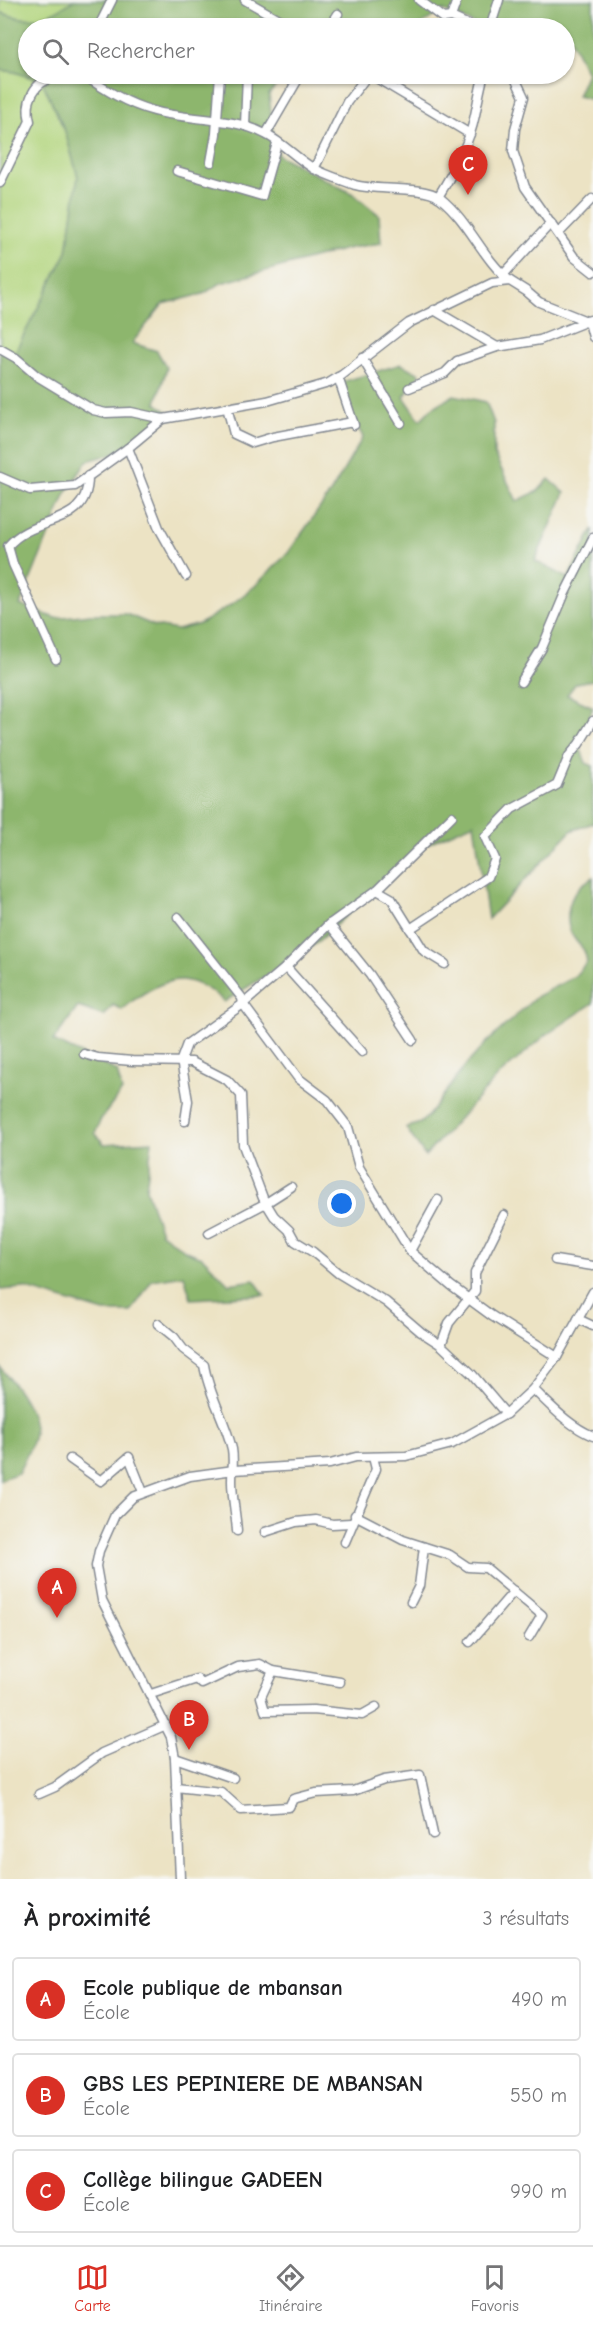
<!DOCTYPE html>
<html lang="fr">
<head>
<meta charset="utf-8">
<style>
  body { margin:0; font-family:"Comic Neue",sans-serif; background:#f2f2f2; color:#202124 }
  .you { position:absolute; left:342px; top:1204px; width:21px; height:21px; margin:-15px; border:4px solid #fff; border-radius:50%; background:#1a73e8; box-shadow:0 0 0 9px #1a73e833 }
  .badge { display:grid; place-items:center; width:39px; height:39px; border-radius:50%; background:#d93025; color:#fff; font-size:20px; font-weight:700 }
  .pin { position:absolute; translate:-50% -50px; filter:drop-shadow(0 2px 3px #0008) }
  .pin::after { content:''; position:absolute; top:32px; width:21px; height:18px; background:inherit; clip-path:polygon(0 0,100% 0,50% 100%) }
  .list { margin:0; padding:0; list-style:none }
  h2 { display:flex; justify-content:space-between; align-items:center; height:78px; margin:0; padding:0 24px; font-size:26px }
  h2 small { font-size:20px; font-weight:400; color:#757577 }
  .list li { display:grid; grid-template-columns:39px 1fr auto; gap:18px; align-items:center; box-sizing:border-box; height:84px; margin:0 12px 12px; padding:0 12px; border:2px solid #e0e0e0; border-radius:6px }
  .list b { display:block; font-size:22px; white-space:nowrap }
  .list p { margin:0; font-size:20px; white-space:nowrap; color:#757577 }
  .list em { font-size:20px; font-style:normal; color:#757577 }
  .icon { flex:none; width:33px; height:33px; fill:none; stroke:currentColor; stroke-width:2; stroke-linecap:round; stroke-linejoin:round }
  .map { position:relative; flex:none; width:593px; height:1879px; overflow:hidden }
  .search { position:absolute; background:#fff; box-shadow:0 2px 4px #0004; left:18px; right:18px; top:18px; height:66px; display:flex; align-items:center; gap:15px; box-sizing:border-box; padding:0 21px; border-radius:33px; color:#757577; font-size:22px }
  .sheet { height:366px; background:#fff }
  nav { display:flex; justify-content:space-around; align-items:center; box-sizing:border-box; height:84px; border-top:2px solid #e0e0e0; background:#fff; font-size:16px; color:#757577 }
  nav a { display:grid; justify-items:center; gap:3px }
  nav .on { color:#d93025 }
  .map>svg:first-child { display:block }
</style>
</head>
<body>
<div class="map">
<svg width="593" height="1879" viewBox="0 0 593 1879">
  <rect width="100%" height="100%" fill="#f6f6f2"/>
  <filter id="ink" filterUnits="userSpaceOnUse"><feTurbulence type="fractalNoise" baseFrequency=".0167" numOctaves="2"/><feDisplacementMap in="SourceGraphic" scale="12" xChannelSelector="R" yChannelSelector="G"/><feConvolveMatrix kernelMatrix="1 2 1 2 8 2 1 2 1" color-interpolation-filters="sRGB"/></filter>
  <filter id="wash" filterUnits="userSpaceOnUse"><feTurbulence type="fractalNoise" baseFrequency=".008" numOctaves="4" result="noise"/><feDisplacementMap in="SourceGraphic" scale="24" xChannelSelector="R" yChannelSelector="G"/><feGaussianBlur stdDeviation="1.35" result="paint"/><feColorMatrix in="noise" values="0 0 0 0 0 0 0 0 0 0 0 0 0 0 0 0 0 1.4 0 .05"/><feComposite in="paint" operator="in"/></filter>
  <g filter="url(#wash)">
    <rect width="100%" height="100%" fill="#ece3c4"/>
    <g fill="#b2d57e" stroke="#66826e" stroke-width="1.5">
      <path d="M 0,0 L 74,0 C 48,18 30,25 0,12 Z"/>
      <polygon points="0,70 15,72 42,81 65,131 78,177 67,252 14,354 0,348"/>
    </g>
    <g fill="#8db66d" stroke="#547266" stroke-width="1.5">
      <path d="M 74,0 L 593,0 L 593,100 L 577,96 L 587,73 L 568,35 L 565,34 L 564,28 L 484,28 L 442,10 L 417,28 L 28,28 L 28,74 L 313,74 L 283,78 L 269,94 L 273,134 L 278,155 L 353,194 L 379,215 L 381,243 L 350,248 L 221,283 L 203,294 L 163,304 L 132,343 L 157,351 L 167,368 L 156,403 L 171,414 L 145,436 L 112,454 L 87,461 L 66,493 L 20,605 L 55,618 L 91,614 L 126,614 L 155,626 L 177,630 L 200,624 L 232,604 L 255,586 L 288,553 L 331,492 L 363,437 L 347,408 L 342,382 L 401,364 L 420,374 L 404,397 L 420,420 L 432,408 L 454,395 L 486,402 L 494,423 L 494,454 L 517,501 L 538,491 L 549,479 L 565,493 L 535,561 L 568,578 L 593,529 L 593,680 L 576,683 L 567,695 L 593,707 L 579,745 L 586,763 L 593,766 L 593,823 L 571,831 L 488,919 L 474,823 L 424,845 L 314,945 L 224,1002 C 215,992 196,981 182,980 C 162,979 136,997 122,1010 L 113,1005 L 104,1016 L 78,1007 L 53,1041 L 117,1071 L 122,1091 L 101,1119 L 95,1133 L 104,1144 L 152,1141 L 146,1189 L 161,1233 L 186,1251 L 202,1257 L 229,1284 L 254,1280 L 265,1295 L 191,1299 L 184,1275 L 152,1280 L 131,1312 L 104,1312 L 24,1288 L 0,1290 L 0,348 L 14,354 L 67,252 L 78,177 L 65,131 L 42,81 L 15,72 L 0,70 L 0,12 C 30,25 48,18 74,0 Z"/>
      <path d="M 593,877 L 593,1003 L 546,1035 L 498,1076 L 425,1156 L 406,1128 L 420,1123 L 428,1116 L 465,1066 L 485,1044 L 537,996 L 574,977 L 587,962 C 584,945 582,950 574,938 C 564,925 567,901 578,889 C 581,884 588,881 593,877 Z"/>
      <path d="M 0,1367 C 14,1384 36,1410 34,1434 C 32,1447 24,1461 18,1473 L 0,1480 Z"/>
    </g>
  </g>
  <g filter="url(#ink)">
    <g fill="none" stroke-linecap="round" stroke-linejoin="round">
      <g stroke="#848991" stroke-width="11">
        <g id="minor">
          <polyline points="245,0 294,28"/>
          <polyline points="419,0 443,18 451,17 475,28"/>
          <polyline points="451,17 457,0"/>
          <polyline points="98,28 112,0"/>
          <polyline points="329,28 338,14"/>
          <polyline points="490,28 499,0"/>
          <path d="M 82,74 C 104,89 127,104 154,111 C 190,121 231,116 265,134 C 282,142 296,158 313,168 C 325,175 342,180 355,185 C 375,191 423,185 440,198 C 469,221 482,258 510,281"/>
          <polyline points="364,74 375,77 470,134"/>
          <polyline points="513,74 524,97 515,129 513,151 525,187 574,257 593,272"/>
          <polyline points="245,126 247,75"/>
          <polyline points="266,134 301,74"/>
          <polyline points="211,162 216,134 220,74"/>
          <polyline points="314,169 347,102 367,76"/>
          <polyline points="177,171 262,196 277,143"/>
          <path d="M 0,183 L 30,121 C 25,103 33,81 54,78 L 56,74"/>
          <path d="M 438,197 C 454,171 469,145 475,115 C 478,101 480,88 484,74"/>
          <polyline points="559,233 592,199"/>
          <polyline points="503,275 551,223"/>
          <polyline points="434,310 497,347"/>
          <polyline points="0,349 16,358 37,376 93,410 106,413 131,412 163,419 267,401 329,383 342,375 409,323 492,283 510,281 526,291 539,302 589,322 593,337"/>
          <polyline points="362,358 401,423"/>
          <polyline points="338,377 354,425"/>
          <polyline points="409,388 445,373 457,361 497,347 540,340 590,320"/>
          <polyline points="227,407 234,434 253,443 273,437 353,422"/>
          <polyline points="128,448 159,528 186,576"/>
          <polyline points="0,477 30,490 75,486 128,448 163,419"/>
          <path d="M 56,659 L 13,564 L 8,546 C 34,514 89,529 88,476"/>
          <polyline points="521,682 542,648 565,593 593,538"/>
          <polyline points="377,890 391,898 424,951 445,964"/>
          <polyline points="178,917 242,998 243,1004 298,1078 327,1100 348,1127 359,1167 410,1251 451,1286 492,1316 557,1357"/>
          <polyline points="329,924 370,975 413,1040"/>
          <polyline points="410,929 488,877 495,859 485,837 512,809 557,785 569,756 579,744 593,721"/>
          <polyline points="286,967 362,1052"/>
          <polyline points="84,1054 98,1058 132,1061 192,1062 227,1080 241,1095 243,1145 263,1198 274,1216 289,1230 295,1241 313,1252 338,1273 386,1302 421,1332 441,1345 472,1374 506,1414"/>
          <polyline points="185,1121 188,1101 181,1060 187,1044 243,1004 284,969 327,926 377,890 452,816"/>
          <polyline points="209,1233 266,1203 291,1187"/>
          <polyline points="410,1251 438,1200"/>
          <polyline points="555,1260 593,1266"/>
          <polyline points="578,1319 593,1326"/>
          <path d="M 158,1324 L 174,1337 L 183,1349 L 204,1365 C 209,1396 225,1419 232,1449 C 234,1460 232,1470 232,1481 C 232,1497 236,1515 237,1531"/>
          <polyline points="441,1345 449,1323 475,1291 475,1273 504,1215"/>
          <path d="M 533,1389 C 552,1407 569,1426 593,1436"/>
          <polyline points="70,1459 101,1481 129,1457 143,1492"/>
          <polyline points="355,1515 403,1540 450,1555 468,1567 486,1568 542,1615 529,1637"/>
          <polyline points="265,1532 296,1522 316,1520 332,1524 351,1523"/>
          <polyline points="345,1542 376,1469 373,1457"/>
          <polyline points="411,1602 419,1586 424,1547"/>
          <polyline points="470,1642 514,1591"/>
          <polyline points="273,1671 340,1682"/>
          <polyline points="151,1694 197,1679 202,1684 238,1667 260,1664 273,1671 261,1697 265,1711 313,1710 362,1715 376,1707"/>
          <polyline points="175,1758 233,1778"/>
          <polyline points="176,1787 221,1792 241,1810 289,1807 293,1799 316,1793 353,1791 384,1780 420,1775 433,1834"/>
          <polyline points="39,1794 55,1787 102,1753 166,1725"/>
          <polyline points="180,1879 175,1758 171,1737 102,1600 96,1566 99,1551 115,1515 133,1497 190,1476 234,1470 330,1464 356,1457 406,1456 452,1444 506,1414 533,1389 557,1357 593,1292"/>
        </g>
      </g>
      <use href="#minor" stroke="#fff" stroke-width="8"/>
    </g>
  </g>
</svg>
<div class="you"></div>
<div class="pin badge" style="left:57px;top:1618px">A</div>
<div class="pin badge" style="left:189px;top:1750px">B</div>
<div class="pin badge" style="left:468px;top:195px">C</div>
<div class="search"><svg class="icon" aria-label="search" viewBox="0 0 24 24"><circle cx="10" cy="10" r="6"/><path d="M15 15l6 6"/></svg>Rechercher</div>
</div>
<section class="sheet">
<h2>À proximité<small>3 résultats</small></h2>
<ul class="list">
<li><span class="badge">A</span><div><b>Ecole publique de mbansan</b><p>École</p></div><em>490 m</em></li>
<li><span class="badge">B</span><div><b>GBS LES PEPINIERE DE MBANSAN</b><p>École</p></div><em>550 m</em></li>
<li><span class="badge">C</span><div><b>Collège bilingue GADEEN</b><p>École</p></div><em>990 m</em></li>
</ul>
</section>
<nav>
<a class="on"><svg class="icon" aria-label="map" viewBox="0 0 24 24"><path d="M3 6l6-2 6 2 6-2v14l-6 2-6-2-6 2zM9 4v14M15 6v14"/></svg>Carte</a>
<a><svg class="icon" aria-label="directions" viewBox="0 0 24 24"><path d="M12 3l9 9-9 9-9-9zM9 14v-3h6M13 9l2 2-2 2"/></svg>Itinéraire</a>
<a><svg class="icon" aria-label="saved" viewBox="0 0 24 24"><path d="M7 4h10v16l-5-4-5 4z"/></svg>Favoris</a>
</nav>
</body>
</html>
